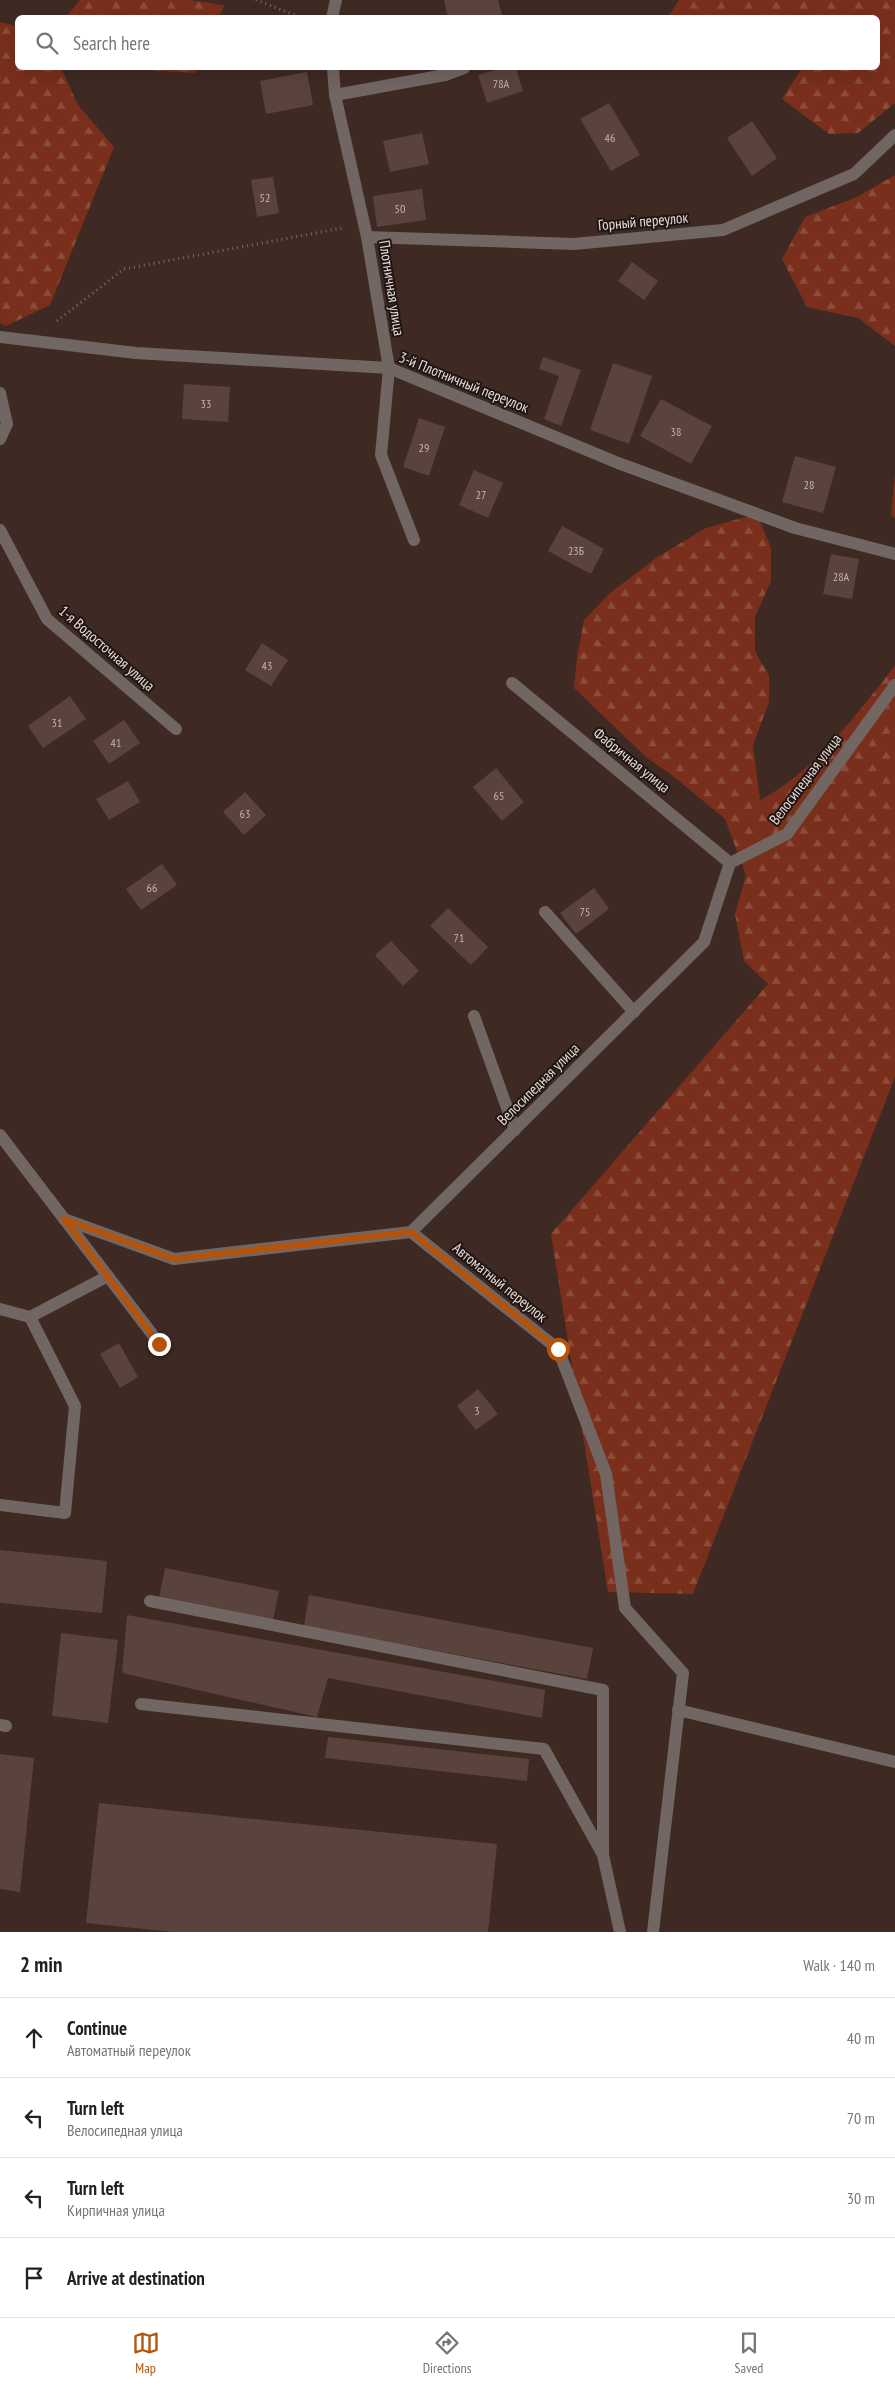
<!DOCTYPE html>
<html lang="en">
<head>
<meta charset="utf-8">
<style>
  body { margin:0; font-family:"PT Sans Narrow",sans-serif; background:#f6f6f6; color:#222 }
  .stop { position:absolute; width:15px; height:15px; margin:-11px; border:4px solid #b45309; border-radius:50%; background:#fff }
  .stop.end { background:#b45309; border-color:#fff; box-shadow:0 1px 5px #0008 }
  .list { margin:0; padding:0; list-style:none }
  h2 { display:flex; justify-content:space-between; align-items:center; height:65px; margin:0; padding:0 20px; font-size:21px }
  h2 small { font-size:16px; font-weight:400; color:#767676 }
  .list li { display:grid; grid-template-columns:32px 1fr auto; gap:15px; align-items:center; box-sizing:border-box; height:80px; padding:0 20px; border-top:1px solid #e0e0e0 }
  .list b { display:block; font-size:19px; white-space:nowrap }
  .list p { margin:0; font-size:16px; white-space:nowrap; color:#767676 }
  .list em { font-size:16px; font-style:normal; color:#767676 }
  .icon { flex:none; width:28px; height:28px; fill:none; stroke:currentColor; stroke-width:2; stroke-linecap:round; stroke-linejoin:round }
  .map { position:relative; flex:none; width:895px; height:1932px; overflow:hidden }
  .search { position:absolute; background:#fff; box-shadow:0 5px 20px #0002; left:15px; right:15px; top:15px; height:55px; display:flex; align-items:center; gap:12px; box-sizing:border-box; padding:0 18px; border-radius:8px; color:#767676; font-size:19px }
  .sheet { height:385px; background:#fff }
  nav { display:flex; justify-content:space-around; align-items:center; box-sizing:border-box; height:70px; border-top:1px solid #e0e0e0; background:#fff; font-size:14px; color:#767676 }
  nav a { display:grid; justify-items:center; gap:2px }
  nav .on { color:#b45309 }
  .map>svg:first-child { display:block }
</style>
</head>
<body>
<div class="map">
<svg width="895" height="1932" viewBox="0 0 895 1932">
  <defs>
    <pattern id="forest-firs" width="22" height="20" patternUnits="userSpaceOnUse" patternTransform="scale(1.25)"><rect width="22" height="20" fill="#792f1b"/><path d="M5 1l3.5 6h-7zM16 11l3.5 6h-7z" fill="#8c4d3b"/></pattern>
  </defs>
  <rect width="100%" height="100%" fill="#3f2923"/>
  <g fill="url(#forest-firs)">
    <polygon points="80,0 190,0 224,5 219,17 66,17"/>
    <polygon points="679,0 895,0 895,103 858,133 829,134 782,99 802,68 878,68 878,18 668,17"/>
    <polygon points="0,22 17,26 18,68 61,68 78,105 114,147 50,305 6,326 0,323"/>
    <polygon points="117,68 198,68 195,73"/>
    <polygon points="895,175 895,346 858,318 807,307 782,259 805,217 857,197"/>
    <polygon points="895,475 895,518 891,515"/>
    <path d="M 757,514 L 771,548 L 771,581 L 755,617 L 755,651 L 769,676 L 769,702 L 753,745 L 760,800 C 817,770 855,715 895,666 L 895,1077 L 693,1594 L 608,1592 L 551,1234 L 768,984 L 744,961 L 735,914 L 746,875 L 725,819 L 673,776 L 646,757 L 574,688 L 577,657 L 584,620 L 610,593 L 659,556 L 706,528 Z"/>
  </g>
  <g fill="#5b433d">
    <polygon points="444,0 498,0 502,15 491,18 448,18"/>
    <polygon points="503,68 516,68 523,91 487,103 478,75"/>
    <polygon points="307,72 313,105 266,114 260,81"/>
    <polygon points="609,103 640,155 611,171 580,119"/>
    <polygon points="752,121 777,158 752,176 727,138"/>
    <polygon points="422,133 429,164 390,172 383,141"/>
    <polygon points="273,177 279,213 257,217 251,180"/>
    <polygon points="422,189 426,220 377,227 373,196"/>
    <polygon points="632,262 658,281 644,300 618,281"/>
    <polygon points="543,357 581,370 561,426 544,419 559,376 539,369"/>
    <polygon points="613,363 652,376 629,444 590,430"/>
    <polygon points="184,384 230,387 228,422 182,419"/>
    <polygon points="661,399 712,426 691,464 640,436"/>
    <polygon points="419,418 445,427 429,476 403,467"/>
    <polygon points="795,456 836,467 823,513 782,502"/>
    <polygon points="474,470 503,483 488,518 459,505"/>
    <polygon points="562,526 604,549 591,574 548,551"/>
    <polygon points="831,554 859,559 852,599 823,594"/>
    <polygon points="262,643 288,660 271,686 245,670"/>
    <polygon points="70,696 86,719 43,748 28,726"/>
    <polygon points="124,720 140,743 109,764 93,741"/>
    <polygon points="496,768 524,802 502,821 473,787"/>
    <polygon points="128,781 140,802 109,820 96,799"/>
    <polygon points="245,792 266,815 244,835 223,812"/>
    <polygon points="162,864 177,885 141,910 126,889"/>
    <polygon points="594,888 609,909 576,934 560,913"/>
    <polygon points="448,908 488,947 471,965 430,926"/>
    <polygon points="391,941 419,971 403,986 375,955"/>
    <polygon points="119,1343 138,1377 120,1388 100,1354"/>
    <polygon points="478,1389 498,1414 476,1430 457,1406"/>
    <polygon points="0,1550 107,1561 102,1613 0,1603"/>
    <polygon points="165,1568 279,1591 273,1620 159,1598"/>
    <polygon points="309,1595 593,1648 587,1679 304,1626"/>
    <polygon points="127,1615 545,1690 542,1718 328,1678 317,1717 122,1673"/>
    <polygon points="61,1633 118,1640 108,1723 52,1716"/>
    <polygon points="328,1737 529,1759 527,1781 325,1758"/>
    <polygon points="0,1754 34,1758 20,1892 0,1889"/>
    <polygon points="99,1803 497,1844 488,1932 173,1932 86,1923"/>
  </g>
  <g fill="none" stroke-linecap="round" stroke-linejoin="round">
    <g stroke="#7f6c66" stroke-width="3" stroke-dasharray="1 4" stroke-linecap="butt">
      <polyline points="256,0 303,18"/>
      <polyline points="57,321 124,269 342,228"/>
    </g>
    <g stroke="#726663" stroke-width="12">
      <polyline points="332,18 336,0"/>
      <polyline points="333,68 335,95 367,237 389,368 381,455 414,540"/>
      <polyline points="335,95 445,75 464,68"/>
      <polyline points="367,237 574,244 723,230 854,174 895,135"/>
      <polyline points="0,337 136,353 389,368 618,463 757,514 795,528 895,554"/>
      <polyline points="0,393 7,424 0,439"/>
      <polyline points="0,530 47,619 176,729"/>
      <polyline points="512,683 730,863"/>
      <polyline points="545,912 634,1012"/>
      <polyline points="474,1016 515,1130"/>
      <polyline points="0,1135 159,1343"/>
      <polyline points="64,1219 174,1259 411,1232 704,942 730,863 787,834 895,685"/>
      <polyline points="411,1232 558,1349 606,1474 625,1608 683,1673 653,1932"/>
      <polyline points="0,1309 30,1317 75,1406 65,1513 0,1505"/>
      <polyline points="30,1317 108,1276"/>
      <polyline points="150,1601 603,1690 603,1855 620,1932"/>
      <polyline points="141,1704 544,1749 602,1853"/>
      <polyline points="678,1710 895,1762"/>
      <polyline points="0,1725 6,1726"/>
    </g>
  </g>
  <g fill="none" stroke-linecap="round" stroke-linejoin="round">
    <polyline stroke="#b45309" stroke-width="6" points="159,1344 64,1219 174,1259 411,1232 558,1349"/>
  </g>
  <g text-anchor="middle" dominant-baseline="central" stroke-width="4" stroke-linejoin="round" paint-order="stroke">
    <g font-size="12" fill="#c5b4af">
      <text x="501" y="83">78А</text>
      <text x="610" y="137">46</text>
      <text x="265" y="197">52</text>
      <text x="400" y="208">50</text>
      <text x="206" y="403">33</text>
      <text x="676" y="431">38</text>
      <text x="424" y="447">29</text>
      <text x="809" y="484">28</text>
      <text x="481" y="494">27</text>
      <text x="576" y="550">23Б</text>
      <text x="841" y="576">28А</text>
      <text x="267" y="665">43</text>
      <text x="57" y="722">31</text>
      <text x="116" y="742">41</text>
      <text x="499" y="795">65</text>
      <text x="245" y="813">63</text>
      <text x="152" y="887">66</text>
      <text x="585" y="911">75</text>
      <text x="459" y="937">71</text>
      <text x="477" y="1410">3</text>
    </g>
    <g font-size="15" fill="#e8dad5" stroke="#1f1512">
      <text transform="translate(643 221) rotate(-5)">Горный переулок</text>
      <text transform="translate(392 288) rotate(81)">Плотничная улица</text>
      <text transform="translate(464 382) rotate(22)">3-й Плотничный переулок</text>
      <text transform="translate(107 648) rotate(41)">1-я Водосточная улица</text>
      <text transform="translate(632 760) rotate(39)">Фабричная улица</text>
      <text transform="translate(805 779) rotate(-53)">Велосипедная улица</text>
      <text transform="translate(538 1084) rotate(-45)">Велосипедная улица</text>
      <text transform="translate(500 1282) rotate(39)">Автоматный переулок</text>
    </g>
  </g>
</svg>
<div class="stop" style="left:558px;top:1349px"></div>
<div class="stop end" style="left:159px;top:1344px"></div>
<div class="search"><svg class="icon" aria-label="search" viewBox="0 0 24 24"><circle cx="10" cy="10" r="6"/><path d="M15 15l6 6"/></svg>Search here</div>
</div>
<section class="sheet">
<h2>2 min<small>Walk · 140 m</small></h2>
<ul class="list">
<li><svg class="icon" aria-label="ahead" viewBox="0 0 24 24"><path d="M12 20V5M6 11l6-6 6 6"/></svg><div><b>Continue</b><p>Автоматный переулок</p></div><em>40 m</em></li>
<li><svg class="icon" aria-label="left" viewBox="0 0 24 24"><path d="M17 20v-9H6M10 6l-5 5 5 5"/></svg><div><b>Turn left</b><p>Велосипедная улица</p></div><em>70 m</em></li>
<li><svg class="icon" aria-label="left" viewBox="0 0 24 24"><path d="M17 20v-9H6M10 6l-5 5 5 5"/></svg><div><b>Turn left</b><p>Кирпичная улица</p></div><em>30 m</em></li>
<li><svg class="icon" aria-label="arrive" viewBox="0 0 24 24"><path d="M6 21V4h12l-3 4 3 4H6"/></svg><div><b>Arrive at destination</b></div></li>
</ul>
</section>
<nav>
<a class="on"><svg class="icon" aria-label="map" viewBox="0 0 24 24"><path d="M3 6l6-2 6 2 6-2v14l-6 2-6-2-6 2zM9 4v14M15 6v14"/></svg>Map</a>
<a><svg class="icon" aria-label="directions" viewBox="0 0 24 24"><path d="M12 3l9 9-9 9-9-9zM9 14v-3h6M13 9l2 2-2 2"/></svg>Directions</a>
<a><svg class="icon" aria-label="saved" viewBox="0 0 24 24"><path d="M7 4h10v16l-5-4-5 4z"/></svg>Saved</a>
</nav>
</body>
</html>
